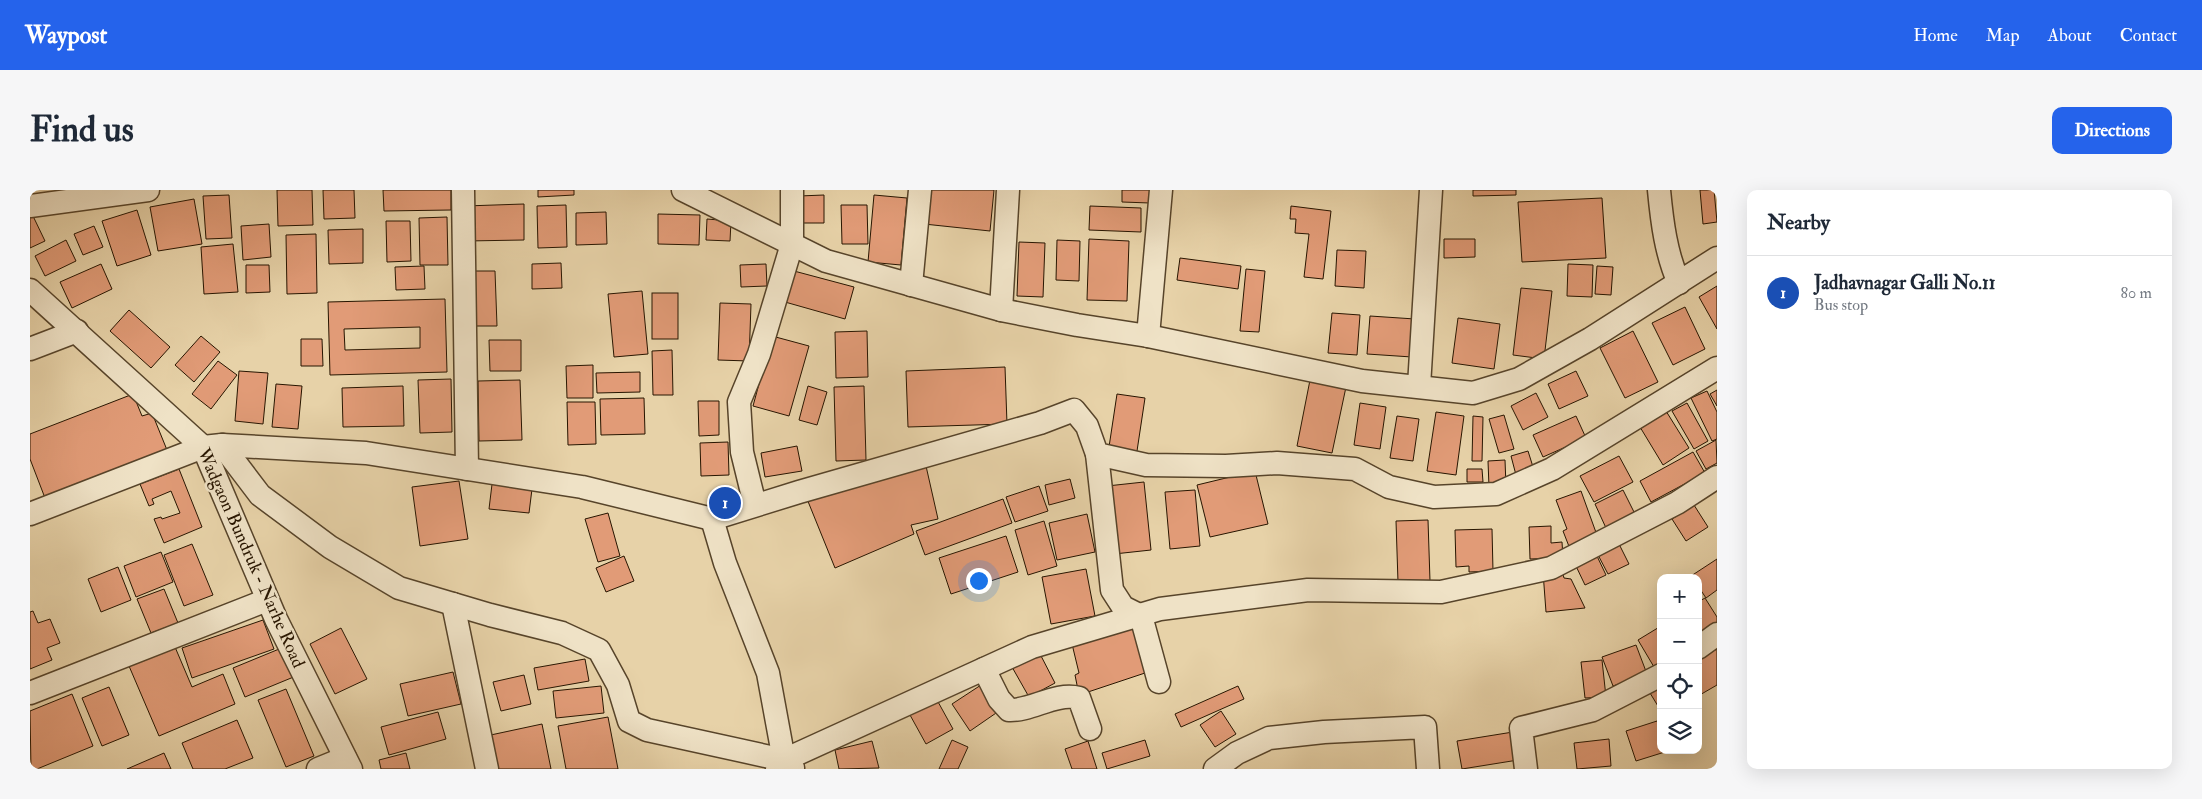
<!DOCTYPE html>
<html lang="en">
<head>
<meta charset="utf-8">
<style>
  body { margin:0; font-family:"IM FELL Double Pica",serif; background:#f6f6f7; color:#1f2937 }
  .controls { position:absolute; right:15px; bottom:15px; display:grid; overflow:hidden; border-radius:10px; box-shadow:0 5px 20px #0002 }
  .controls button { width:45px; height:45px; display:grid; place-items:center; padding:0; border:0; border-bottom:1px solid #e0e1e3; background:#fff; color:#1f2937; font:25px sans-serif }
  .you { position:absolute; left:948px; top:390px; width:18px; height:18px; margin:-12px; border:4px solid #fff; border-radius:50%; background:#1a73e8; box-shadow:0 0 0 8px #1a73e833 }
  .badge { display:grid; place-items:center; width:32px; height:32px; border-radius:50%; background:#2563eb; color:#fff; font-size:16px; font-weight:700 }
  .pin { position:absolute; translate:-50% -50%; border:2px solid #fff; box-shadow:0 1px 5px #0006 }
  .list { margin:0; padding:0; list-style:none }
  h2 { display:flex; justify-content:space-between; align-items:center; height:65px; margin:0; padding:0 20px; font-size:21px }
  h2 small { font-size:16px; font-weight:400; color:#747a83 }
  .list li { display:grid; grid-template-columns:32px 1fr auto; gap:15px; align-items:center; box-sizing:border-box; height:75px; padding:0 20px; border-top:1px solid #e0e1e3 }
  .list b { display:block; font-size:19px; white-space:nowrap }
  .list p { margin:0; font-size:16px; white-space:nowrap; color:#747a83 }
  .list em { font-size:16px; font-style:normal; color:#747a83 }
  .icon { flex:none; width:28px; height:28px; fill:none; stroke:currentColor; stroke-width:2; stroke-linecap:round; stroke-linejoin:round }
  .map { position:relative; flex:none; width:1687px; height:579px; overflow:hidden; border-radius:10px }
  header { display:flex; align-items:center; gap:30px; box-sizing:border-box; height:70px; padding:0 25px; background:#2563eb; color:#fff }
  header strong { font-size:24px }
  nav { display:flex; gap:28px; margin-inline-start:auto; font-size:18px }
  .intro { display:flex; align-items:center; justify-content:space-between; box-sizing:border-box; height:120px; padding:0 30px }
  h1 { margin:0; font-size:35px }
  .button { padding:12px 22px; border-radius:10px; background:#2563eb; color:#fff; font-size:18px; font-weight:700 }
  main { display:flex; gap:30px; padding:0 30px }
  aside { flex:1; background:#fff; border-radius:10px; box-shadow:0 5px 20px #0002 }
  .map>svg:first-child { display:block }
</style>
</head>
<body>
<header>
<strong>Waypost</strong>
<nav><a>Home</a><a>Map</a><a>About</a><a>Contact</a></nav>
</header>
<div class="intro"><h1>Find us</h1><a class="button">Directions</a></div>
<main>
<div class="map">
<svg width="1687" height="579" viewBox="0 0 1687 579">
  <rect width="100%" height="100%" fill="#e7d2a8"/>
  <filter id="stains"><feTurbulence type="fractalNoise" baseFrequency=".004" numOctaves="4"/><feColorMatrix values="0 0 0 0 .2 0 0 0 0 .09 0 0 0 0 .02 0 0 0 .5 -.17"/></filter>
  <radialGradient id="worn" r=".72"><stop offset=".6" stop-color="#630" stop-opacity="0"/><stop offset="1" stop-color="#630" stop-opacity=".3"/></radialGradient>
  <g fill="#e19b77" stroke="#271500" fill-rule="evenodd">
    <polygon points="247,0 282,0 283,35 248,36"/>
    <polygon points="293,0 324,0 325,28 294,29"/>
    <polygon points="353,0 421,0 421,20 354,21"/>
    <polygon points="508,0 544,0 544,5 508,7"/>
    <polygon points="897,0 964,0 960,41 894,34"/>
    <polygon points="1092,0 1120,0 1120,13 1092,12"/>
    <polygon points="1443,0 1486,0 1486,5 1443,6"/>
    <polygon points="1670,0 1684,0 1687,32 1673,34"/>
    <polygon points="199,5 202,48 176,49 173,6"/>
    <polygon points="794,5 794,33 770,33 769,6"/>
    <polygon points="844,5 877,8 871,75 838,72"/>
    <polygon points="1572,8 1576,68 1492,72 1488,12"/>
    <polygon points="164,9 172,54 128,61 120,17"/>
    <polygon points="494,14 494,50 436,51 435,16"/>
    <polygon points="536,15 537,57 508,58 507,16"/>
    <polygon points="811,15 837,15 838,54 812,54"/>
    <polygon points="1060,16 1111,18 1111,42 1059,40"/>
    <polygon points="1261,16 1301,21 1293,89 1274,87 1279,44 1265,43 1266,29 1260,29"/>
    <polygon points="107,20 121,65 87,76 72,31"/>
    <polygon points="576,22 577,54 546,55 546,23"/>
    <polygon points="628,24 670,25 669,55 628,54"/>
    <polygon points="3,26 15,51 0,58 0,27"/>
    <polygon points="417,27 418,75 390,75 389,28"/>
    <polygon points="677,29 701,31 700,51 676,50"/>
    <polygon points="356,31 380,31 381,71 357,72"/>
    <polygon points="239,34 241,67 213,70 211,36"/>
    <polygon points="64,36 73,57 53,65 44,44"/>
    <polygon points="333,39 333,73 299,74 298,40"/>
    <polygon points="286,44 287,103 257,104 256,45"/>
    <polygon points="1059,49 1099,51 1097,111 1057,110"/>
    <polygon points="1414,49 1445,49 1445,67 1414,68"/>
    <polygon points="36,50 46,71 15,86 5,66"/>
    <polygon points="1027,50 1050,51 1049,91 1026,90"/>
    <polygon points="989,52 1015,53 1013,107 987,106"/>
    <polygon points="203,54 208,102 174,104 171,57"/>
    <polygon points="1307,60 1336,61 1334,98 1305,96"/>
    <polygon points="1150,68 1211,76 1208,99 1147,90"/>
    <polygon points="531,73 532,98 502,99 502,74"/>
    <polygon points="71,74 82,99 42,118 30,92"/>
    <polygon points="736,74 737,96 711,97 710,75"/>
    <polygon points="1538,74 1563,75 1562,107 1537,106"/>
    <polygon points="216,75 239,75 240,102 216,103"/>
    <polygon points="394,76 395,99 366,100 365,77"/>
    <polygon points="1567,76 1583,77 1581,105 1565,104"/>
    <polygon points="1216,79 1235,81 1229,142 1210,141"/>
    <polygon points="436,81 465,81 467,136 438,136"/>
    <polygon points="764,81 824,97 815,129 755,112"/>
    <polygon points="1687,96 1687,139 1669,107"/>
    <polygon points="1491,98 1522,101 1514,169 1483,165"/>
    <polygon points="612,101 618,164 584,167 578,104"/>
    <rect x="622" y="103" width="26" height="46"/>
    <path d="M 415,109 L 417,182 L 300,185 L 298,112 ZM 390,137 L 390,158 L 315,160 L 314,139 Z"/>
    <polygon points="690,113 721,114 719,171 688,170"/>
    <polygon points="1655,117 1675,159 1643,175 1622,133"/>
    <polygon points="99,120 140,157 121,178 80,141"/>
    <polygon points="1302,123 1330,125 1327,165 1298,163"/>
    <polygon points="1340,126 1385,129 1382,167 1337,164"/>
    <polygon points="1428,128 1470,134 1464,179 1422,173"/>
    <polygon points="837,141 838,187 806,188 805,142"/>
    <polygon points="1603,141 1628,192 1595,208 1570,158"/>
    <polygon points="171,146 190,162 164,192 145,175"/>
    <polygon points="742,146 779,156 759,226 723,216"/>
    <polygon points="271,149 292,149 293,176 271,176"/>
    <polygon points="459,150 491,150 491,181 460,181"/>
    <polygon points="642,160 643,205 623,205 622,161"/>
    <polygon points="188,171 207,185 181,219 162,204"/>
    <polygon points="563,175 563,208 537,208 536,176"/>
    <polygon points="975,177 977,234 878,237 876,181"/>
    <polygon points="209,181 238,183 233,234 205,231"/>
    <polygon points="1546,181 1558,206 1529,219 1518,194"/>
    <polygon points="610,182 610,202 567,203 566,183"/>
    <polygon points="421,189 422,242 390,243 388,190"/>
    <polygon points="490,190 492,250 449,251 448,191"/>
    <polygon points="1280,190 1316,197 1302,263 1267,256"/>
    <polygon points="246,194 272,196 268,239 242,237"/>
    <polygon points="373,196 374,236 313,237 312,198"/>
    <polygon points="778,196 797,202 787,235 769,230"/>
    <polygon points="834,196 836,270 806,271 804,197"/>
    <polygon points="1687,200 1687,216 1680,204"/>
    <polygon points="1677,201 1687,222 1687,249 1682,251 1661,208"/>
    <polygon points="1506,203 1518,227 1493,240 1481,216"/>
    <polygon points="103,204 112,226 122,223 137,260 15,308 0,269 0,244"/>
    <polygon points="1087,204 1115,208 1107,261 1079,257"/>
    <polygon points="614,208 615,244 571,245 570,209"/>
    <polygon points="668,211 689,211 689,245 669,246"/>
    <polygon points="537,212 565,212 566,254 538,255"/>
    <polygon points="1330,213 1356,217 1350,259 1324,255"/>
    <polygon points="1657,213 1678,251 1664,259 1642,221"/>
    <polygon points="1636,221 1659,258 1633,275 1610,237"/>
    <polygon points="1406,222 1434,226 1426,285 1397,281"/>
    <polygon points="1474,225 1484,259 1469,263 1459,229"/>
    <polygon points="1367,226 1389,229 1383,271 1360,268"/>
    <polygon points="1443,226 1453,227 1452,271 1442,271"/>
    <polygon points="1546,226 1556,248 1513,267 1503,245"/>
    <polygon points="1686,250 1687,273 1676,279 1666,261"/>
    <polygon points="698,252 699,285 671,286 670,253"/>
    <polygon points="767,256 772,281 735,287 731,263"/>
    <polygon points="1498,261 1504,280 1486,285 1481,266"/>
    <polygon points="1663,262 1675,283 1621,312 1610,291"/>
    <polygon points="1589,266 1603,292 1564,312 1550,286"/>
    <polygon points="1475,270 1476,296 1459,297 1458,271"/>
    <polygon points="896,276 908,329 881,335 884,344 805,378 775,304"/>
    <polygon points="149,279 172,337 134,353 124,329 131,327 132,329 150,323 141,301 122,309 124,314 119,316 110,294"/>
    <polygon points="1437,279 1452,279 1453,292 1437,292"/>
    <polygon points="1225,281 1238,334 1180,347 1167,295"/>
    <polygon points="463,286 503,291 499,323 459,319"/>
    <polygon points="1040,289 1045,308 1019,315 1015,295"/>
    <polygon points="429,291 438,349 390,356 382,297"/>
    <polygon points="1114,292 1121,360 1084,364 1077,296"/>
    <polygon points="1009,296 1018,321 985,332 976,307"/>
    <polygon points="1165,300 1170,356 1140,359 1135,302"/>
    <polygon points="1593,300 1605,324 1576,338 1565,314"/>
    <polygon points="1551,301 1568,348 1540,359 1533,341 1537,339 1526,310"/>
    <polygon points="973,309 982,333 895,365 886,341"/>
    <polygon points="1664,315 1678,337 1656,351 1642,329"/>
    <polygon points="578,323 590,366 568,372 555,329"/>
    <polygon points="1057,324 1065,362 1027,370 1019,333"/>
    <polygon points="1398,330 1400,391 1368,392 1366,331"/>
    <polygon points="1014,331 1027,376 998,385 985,340"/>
    <polygon points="1521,336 1521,353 1532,352 1533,368 1500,369 1499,337"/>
    <polygon points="1462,339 1463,381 1439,382 1439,376 1426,377 1425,340"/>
    <polygon points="976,346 988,382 921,404 909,368"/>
    <polygon points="1588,352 1599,374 1578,384 1567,363"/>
    <polygon points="162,354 183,405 154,416 134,365"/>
    <polygon points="131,362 143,392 106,407 94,376"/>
    <polygon points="1566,364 1576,385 1555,395 1545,374"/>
    <polygon points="594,366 604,391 576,402 566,378"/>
    <polygon points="1687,369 1687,400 1676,408 1668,396 1668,388 1661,386"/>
    <polygon points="88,377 101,410 71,422 58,389"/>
    <polygon points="1056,379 1065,426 1021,434 1012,387"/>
    <polygon points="1532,381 1534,388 1541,389 1555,418 1516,422 1513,382"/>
    <polygon points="134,399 148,433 121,443 107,409"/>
    <polygon points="1675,408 1687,427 1687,435 1668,447 1668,412"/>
    <polygon points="3,421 8,433 20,429 30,453 17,458 22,470 0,479 0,422"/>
    <polygon points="233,430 244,459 162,488 152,458"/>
    <polygon points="1110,431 1121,481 1049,505 1045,485 1049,483 1042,454"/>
    <polygon points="1631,436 1631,473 1624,477 1608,450"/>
    <polygon points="311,438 337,489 305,504 280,454"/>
    <polygon points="1606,455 1617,484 1583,496 1572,467"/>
    <polygon points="145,457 162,497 193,484 205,514 129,546 99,476"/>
    <polygon points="254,457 266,486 215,507 203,478"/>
    <polygon points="1687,459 1687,495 1668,506 1668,470"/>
    <polygon points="1009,462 1025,493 999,507 982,477"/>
    <polygon points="555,469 559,491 508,500 504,478"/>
    <polygon points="1572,470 1576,507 1555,508 1551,472"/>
    <polygon points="423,482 431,514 378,526 370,494"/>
    <polygon points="494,485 501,514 471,521 463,492"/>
    <polygon points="951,495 969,521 940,541 922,514"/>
    <polygon points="571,496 574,523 526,528 523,501"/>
    <polygon points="1208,496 1214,509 1151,537 1145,524"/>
    <polygon points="79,497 99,545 72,556 52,508"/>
    <polygon points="1631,497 1631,521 1620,503"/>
    <polygon points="256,499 284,566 256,577 228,510"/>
    <polygon points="42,504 63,556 7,579 1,579 0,521"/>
    <polygon points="907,510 923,539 896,554 880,525"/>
    <polygon points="1191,521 1206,544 1185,557 1170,535"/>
    <polygon points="408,522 416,549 359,565 351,537"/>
    <polygon points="578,527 588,579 536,579 528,536"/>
    <polygon points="207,530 223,568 195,579 163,579 152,553"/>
    <polygon points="1627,531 1631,541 1631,560 1638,561 1606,571 1596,541"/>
    <polygon points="512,534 521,579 463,579 456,546"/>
    <polygon points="1483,542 1488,570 1432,579 1427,551"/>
    <polygon points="1579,549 1581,576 1547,579 1544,553"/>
    <polygon points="922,550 938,557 928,579 909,579"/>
    <polygon points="1115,550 1120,566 1077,579 1072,563"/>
    <polygon points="842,551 849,578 809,579 805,560"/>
    <polygon points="1058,551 1067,579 1042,579 1035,559"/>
    <polygon points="134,563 141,579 97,579"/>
    <polygon points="376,563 380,579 351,579 349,570"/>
  </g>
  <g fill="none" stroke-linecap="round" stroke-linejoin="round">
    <g stroke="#57442a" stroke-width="25">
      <g id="minor">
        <polyline points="433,0 437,279"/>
        <polyline points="653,0 796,71 971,120 1047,135 1118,146 1332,191 1443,203 1489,189 1560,149 1687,68"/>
        <path d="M 1629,0 C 1632,32 1636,64 1649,93"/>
        <polyline points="0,16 118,0"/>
        <polyline points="881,95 890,0"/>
        <polyline points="0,100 173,257 246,429 321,579"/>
        <polyline points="971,120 978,0"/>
        <polyline points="1118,146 1131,0"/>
        <polyline points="0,159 47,141"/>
        <polyline points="1389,196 1401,0"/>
        <polyline points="192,255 230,305 300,357 369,398 460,425 532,443 569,460 588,495 599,531 617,540 754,570 763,578"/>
        <polyline points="1067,264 1082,400 1093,417 1111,426 1129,492"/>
        <polyline points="725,315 712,262 709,212 729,164 762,54 762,0"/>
        <polyline points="0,324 173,257 192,255 336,263 552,297 682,329 769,302 1010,233 1044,220 1057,236 1067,264 1116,275 1196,276 1247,273 1325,279 1359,297 1404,307 1466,304 1522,279 1687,178"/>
        <polyline points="682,329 695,373 738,483 754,570 753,579"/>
        <polyline points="423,414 457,579"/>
        <polyline points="1668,458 1687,444"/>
        <path d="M 954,479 L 969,509 L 979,520 C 1002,521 1025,502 1049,508 L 1060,539"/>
        <polyline points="0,503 237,410"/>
        <polyline points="288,579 315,568"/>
        <polyline points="747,579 754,570 1002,457 1130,419 1278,400 1411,402 1521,378 1647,313 1687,287"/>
        <polyline points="1185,579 1207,563 1239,548 1294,542 1395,537 1398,579"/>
        <polyline points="1496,579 1491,538 1563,520 1631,485"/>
      </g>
    </g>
    <use href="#minor" stroke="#efe2c6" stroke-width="22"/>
  </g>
  <g text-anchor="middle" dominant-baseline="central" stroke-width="5" stroke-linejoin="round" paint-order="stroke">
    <g font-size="18" fill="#271500" stroke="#efe2c6">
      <text transform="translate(221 368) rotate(66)">Wadgaon Bundruk - Narhe Road</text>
    </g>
  </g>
  <rect width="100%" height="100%" filter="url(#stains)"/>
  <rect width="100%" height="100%" fill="url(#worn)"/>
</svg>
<div class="controls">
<button>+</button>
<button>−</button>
<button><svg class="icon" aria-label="locate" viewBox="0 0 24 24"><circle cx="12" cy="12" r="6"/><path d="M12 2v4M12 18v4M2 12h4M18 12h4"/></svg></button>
<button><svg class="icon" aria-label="layers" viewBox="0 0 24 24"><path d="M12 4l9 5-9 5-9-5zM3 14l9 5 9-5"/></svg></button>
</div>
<div class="you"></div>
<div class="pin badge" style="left:695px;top:313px;background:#1a4fb4">1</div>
</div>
<aside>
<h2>Nearby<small></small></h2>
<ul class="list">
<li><span class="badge" style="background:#1a4fb4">1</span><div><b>Jadhavnagar Galli No.11</b><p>Bus stop</p></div><em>80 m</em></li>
</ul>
</aside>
</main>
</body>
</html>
